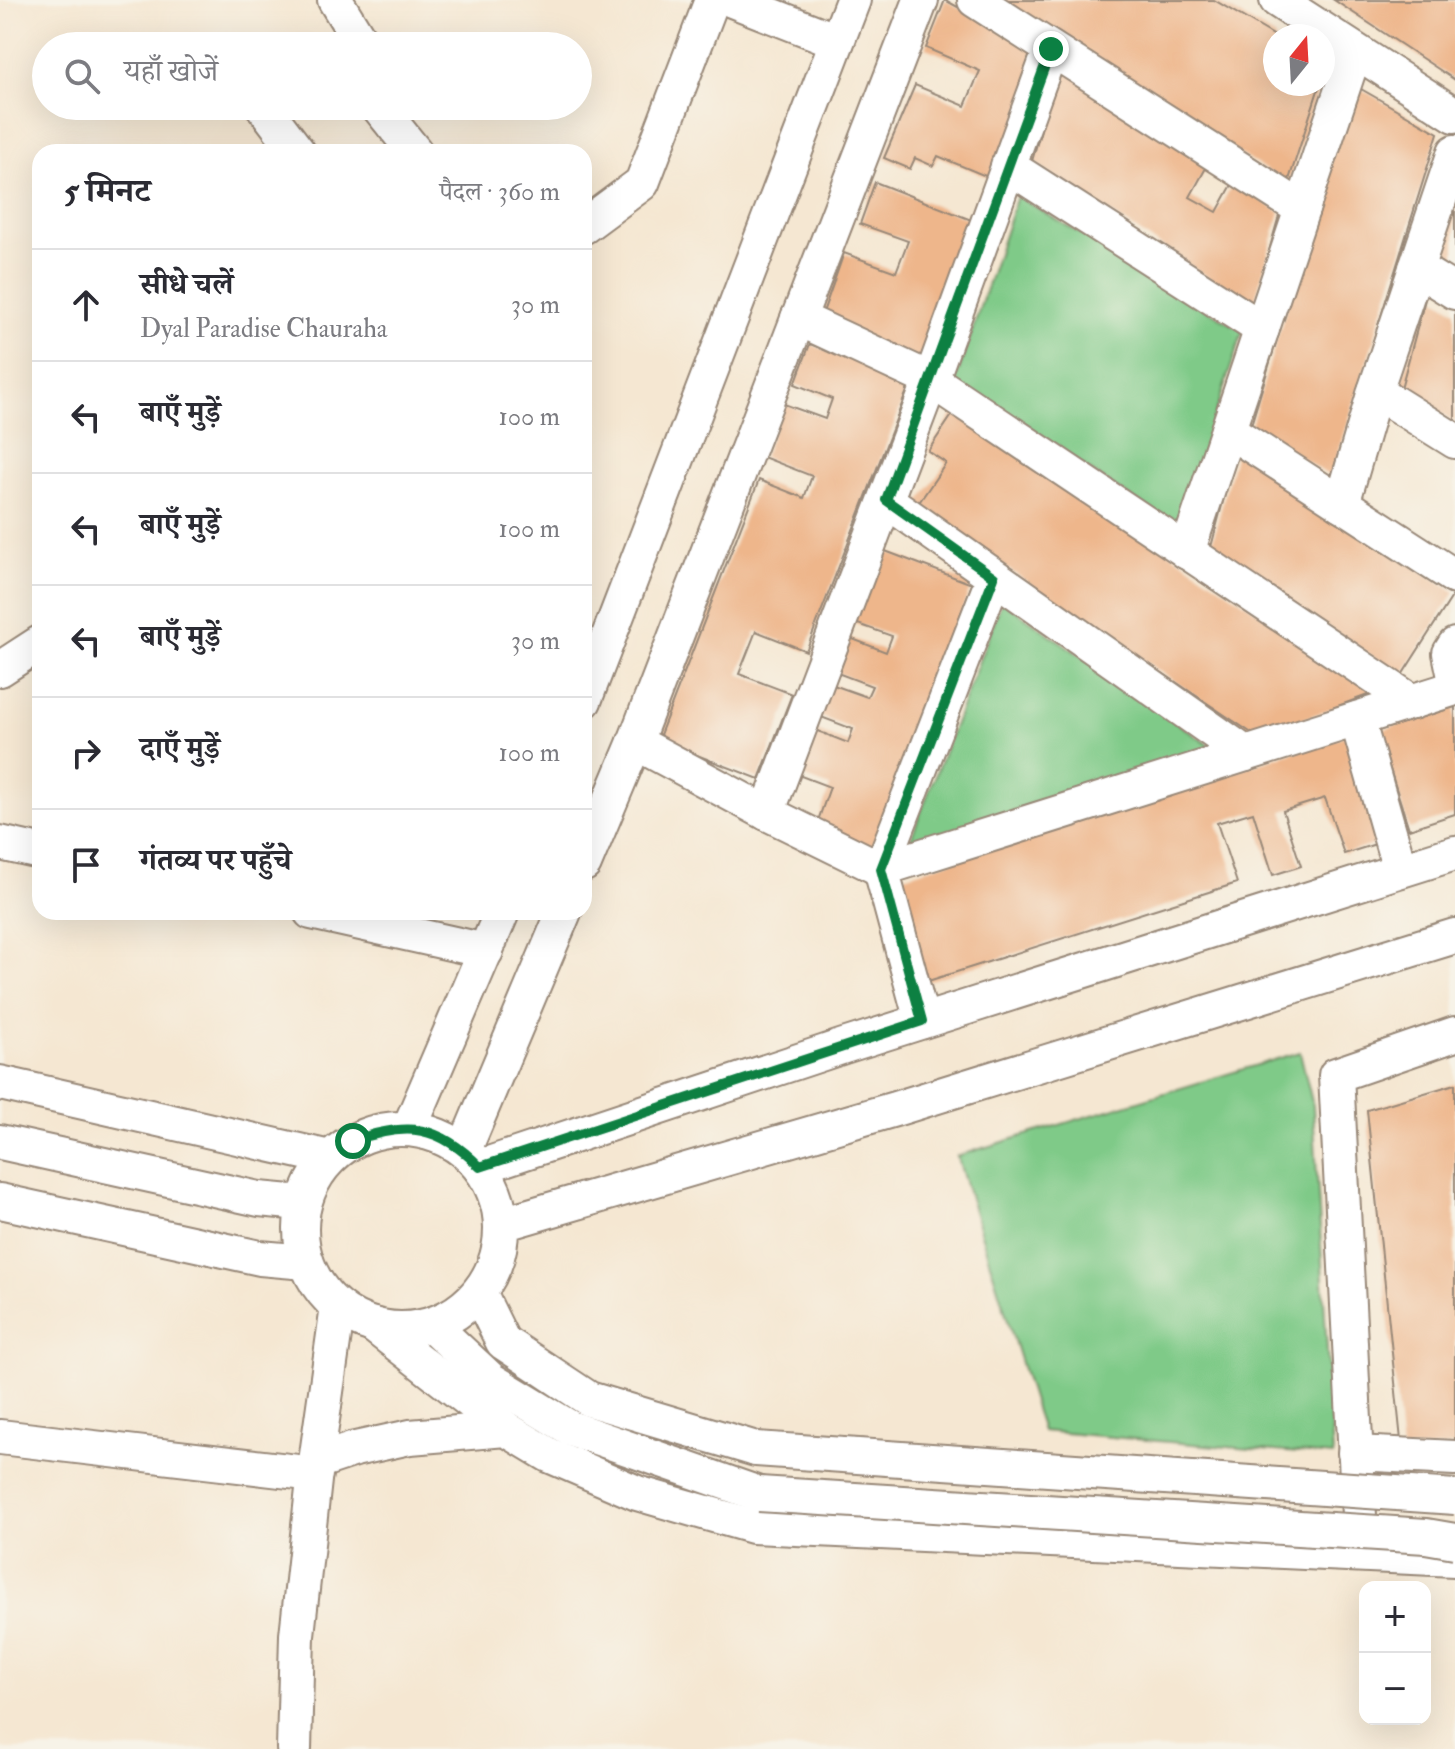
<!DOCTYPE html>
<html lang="hi">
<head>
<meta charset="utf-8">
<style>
  body { margin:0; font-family:"IM FELL Double Pica","Noto Serif Devanagari",serif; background:#f7f7f7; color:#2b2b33 }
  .controls { position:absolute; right:24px; bottom:24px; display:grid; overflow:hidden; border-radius:16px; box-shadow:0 8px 32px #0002 }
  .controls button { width:72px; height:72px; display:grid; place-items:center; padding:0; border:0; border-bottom:2px solid #e1e1e2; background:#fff; color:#2b2b33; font:40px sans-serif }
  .compass { position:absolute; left:1263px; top:24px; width:72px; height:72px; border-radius:50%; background:#fff; box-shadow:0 8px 32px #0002; rotate:18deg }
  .stop { position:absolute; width:24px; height:24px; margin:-18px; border:6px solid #0b8043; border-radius:50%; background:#fff }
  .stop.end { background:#0b8043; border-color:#fff; box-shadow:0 2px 8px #0008 }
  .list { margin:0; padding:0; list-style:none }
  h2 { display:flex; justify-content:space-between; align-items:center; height:104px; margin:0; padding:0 32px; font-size:34px }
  h2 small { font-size:26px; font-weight:400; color:#7c7c81 }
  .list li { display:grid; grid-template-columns:52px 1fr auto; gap:24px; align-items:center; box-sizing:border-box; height:112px; padding:0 32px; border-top:2px solid #e1e1e2 }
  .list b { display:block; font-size:30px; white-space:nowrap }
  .list p { margin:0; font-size:26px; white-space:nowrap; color:#7c7c81 }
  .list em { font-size:26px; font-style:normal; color:#7c7c81 }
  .icon { flex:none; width:44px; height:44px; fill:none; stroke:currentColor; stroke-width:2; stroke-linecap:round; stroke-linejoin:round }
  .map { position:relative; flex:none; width:1455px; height:1749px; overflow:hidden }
  .search { position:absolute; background:#fff; box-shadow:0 8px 32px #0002; left:32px; top:32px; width:560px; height:88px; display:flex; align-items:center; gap:20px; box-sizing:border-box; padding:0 28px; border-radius:44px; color:#7c7c81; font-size:30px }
  .panel { position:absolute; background:#fff; box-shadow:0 8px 32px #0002; left:32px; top:144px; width:560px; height:776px; border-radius:24px }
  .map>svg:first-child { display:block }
</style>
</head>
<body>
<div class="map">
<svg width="1455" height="1749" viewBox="0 0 1455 1749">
  <rect width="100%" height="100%" fill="#f7f3e8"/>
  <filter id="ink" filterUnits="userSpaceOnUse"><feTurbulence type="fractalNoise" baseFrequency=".0125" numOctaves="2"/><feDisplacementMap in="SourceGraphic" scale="16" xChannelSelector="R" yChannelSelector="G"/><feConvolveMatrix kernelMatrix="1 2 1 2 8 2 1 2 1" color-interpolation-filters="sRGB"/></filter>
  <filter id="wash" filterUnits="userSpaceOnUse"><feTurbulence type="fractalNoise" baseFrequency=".006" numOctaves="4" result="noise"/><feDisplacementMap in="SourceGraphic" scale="32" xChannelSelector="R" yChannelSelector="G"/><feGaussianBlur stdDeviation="1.8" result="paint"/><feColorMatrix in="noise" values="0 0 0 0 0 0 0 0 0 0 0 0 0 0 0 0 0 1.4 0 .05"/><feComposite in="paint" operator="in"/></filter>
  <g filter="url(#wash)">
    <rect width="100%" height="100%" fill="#f5e7d2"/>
    <g fill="#7fca88" stroke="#5d7a53" stroke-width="2">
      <polygon points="1017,196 1243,331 1177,528 955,382"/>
      <polygon points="1002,601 1213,748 908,846"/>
      <polygon points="1300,1052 1313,1106 1333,1456 1042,1431 957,1156"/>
    </g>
    <g id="blocks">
      <g fill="#eeb68b">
        <polygon points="945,0 1041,53 995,180 938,156 933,166 915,158 910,169 884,158 915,85 965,106 980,71 926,48"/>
        <polygon points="982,0 1214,0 1275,36 1275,84 1320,84 1288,183"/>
        <polygon points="1334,0 1455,0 1455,80"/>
        <polygon points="1059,67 1207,166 1190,197 1217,212 1233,183 1280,212 1253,307 1032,161"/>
        <polygon points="1354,85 1438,133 1331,477 1251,425"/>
        <polygon points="875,182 974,221 923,367 820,321 844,253 896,272 908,241 860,224"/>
        <polygon points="1455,202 1455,272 1436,259"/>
        <polygon points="1427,292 1455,310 1455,422 1401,388"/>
        <polygon points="810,344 910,383 806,651 756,631 739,674 792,694 759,779 658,740 759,480 804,498 812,476 763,457 784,404 825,419 832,399 795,384"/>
        <polygon points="957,408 1376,692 1256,736 916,507 946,463 928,451"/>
        <polygon points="1236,452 1455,592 1402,675 1210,551"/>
        <polygon points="880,549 972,584 870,853 814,832 830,787 793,773 810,728 848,743 853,729 813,714 825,682 867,697 872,686 832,671 845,636 886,652 892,636 852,622"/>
        <polygon points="1455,707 1455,814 1409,829 1378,731"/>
        <polygon points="1347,735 1382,842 1344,854 1325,798 1283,811 1301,866 1273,875 1253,812 1217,823 1237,883 925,982 892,880"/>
        <polygon points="1455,1084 1455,1446 1402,1450 1367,1110"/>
      </g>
    </g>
  </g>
  <g filter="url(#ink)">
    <use href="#blocks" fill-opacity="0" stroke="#988878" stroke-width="2"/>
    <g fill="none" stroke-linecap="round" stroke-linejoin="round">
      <g stroke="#988878" stroke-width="38">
        <g id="minor">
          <polyline points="335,0 363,46"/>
          <polyline points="732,0 837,41"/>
          <polyline points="975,0 1302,209"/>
          <polyline points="1277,0 1455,115"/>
          <polyline points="263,106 298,152"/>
          <polyline points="378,106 415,152"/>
          <polyline points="1008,166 1262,329"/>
          <polyline points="584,226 642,183 712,0"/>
          <polyline points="1416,268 1455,292"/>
          <polyline points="798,318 931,380 1412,702"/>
          <polyline points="1375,391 1455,441"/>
          <polyline points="1228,430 1455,577"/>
          <polyline points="886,500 1246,754"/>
          <polyline points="1342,504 1375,391 1455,152"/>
          <polyline points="1187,552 1355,51"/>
          <polyline points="1455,645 1450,653 1455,677"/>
          <polyline points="0,669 40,643"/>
          <polyline points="584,701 853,0"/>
          <polyline points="1357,719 1400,870"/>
          <polyline points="635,742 767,813 881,869 1455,688"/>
          <polyline points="767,813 931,380 1051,49"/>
          <polyline points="0,843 40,852"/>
          <polyline points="584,864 635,742 921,0"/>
          <polyline points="311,912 486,951"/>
          <polyline points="922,1021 881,869 994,577"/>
          <polyline points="0,1083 330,1158"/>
          <circle cx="401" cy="1229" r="100"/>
          <polyline points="409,1129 502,912"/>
          <polyline points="0,1142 259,1199 291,1202 305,1200"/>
          <polyline points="464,1150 564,912"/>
          <polyline points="480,1167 844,1046 1455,853"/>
          <polyline points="0,1201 260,1258 306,1262"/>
          <polyline points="502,1224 895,1109 1455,936"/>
          <polyline points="479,1293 503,1342 589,1399 756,1449"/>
          <polyline points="373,1325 506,1429 549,1455 637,1493 752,1526 1455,1559"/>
          <polyline points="432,1325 491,1380 570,1428 759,1494"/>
          <polyline points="0,1437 315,1474"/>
          <polyline points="1355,1453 1455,1458"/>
          <polyline points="316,1462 355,1449 410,1437 506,1429"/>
          <polyline points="1361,1554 1336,1075 1455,1034"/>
          <polyline points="294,1749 297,1635 316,1462 338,1307"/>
        </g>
      </g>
      <use href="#minor" stroke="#fff" stroke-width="34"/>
      <g stroke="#988878" stroke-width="38" stroke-linecap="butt">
        <g id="minor-bridge">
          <polyline points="756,1449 1455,1497"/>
          <polyline points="759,1494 1426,1536 1455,1541"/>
        </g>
      </g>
      <use href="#minor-bridge" stroke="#fff" stroke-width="34"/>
    </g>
  </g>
  <g fill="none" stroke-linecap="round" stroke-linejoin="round" filter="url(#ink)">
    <path stroke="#0b8043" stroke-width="10" d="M 353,1141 C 407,1121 439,1125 480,1167 L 922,1021 L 881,869 L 994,577 L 886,500 L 1051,49"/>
  </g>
</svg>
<div class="controls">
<button>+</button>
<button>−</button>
</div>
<svg class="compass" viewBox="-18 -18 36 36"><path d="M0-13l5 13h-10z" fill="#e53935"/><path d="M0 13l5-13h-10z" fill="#7c7c81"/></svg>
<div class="stop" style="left:353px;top:1141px"></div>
<div class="stop end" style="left:1051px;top:49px"></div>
<div class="search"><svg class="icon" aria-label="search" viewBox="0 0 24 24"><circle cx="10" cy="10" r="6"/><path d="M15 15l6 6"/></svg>यहाँ खोजें</div>
<section class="panel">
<h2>5 मिनट<small>पैदल · 360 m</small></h2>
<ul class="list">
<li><svg class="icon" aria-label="ahead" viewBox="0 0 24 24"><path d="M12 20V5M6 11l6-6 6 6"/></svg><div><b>सीधे चलें</b><p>Dyal Paradise Chauraha</p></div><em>30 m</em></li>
<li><svg class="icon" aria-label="left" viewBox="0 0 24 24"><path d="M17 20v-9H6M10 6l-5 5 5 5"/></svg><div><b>बाएँ मुड़ें</b></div><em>100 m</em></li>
<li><svg class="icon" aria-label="left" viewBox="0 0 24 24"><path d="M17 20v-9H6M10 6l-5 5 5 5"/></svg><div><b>बाएँ मुड़ें</b></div><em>100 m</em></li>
<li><svg class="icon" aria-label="left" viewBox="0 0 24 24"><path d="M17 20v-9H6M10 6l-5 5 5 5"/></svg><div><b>बाएँ मुड़ें</b></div><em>30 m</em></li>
<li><svg class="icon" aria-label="right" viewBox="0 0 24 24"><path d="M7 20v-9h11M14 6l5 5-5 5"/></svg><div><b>दाएँ मुड़ें</b></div><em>100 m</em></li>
<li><svg class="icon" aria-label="arrive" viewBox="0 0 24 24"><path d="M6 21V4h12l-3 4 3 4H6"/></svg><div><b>गंतव्य पर पहुँचे</b></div></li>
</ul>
</section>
</div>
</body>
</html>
